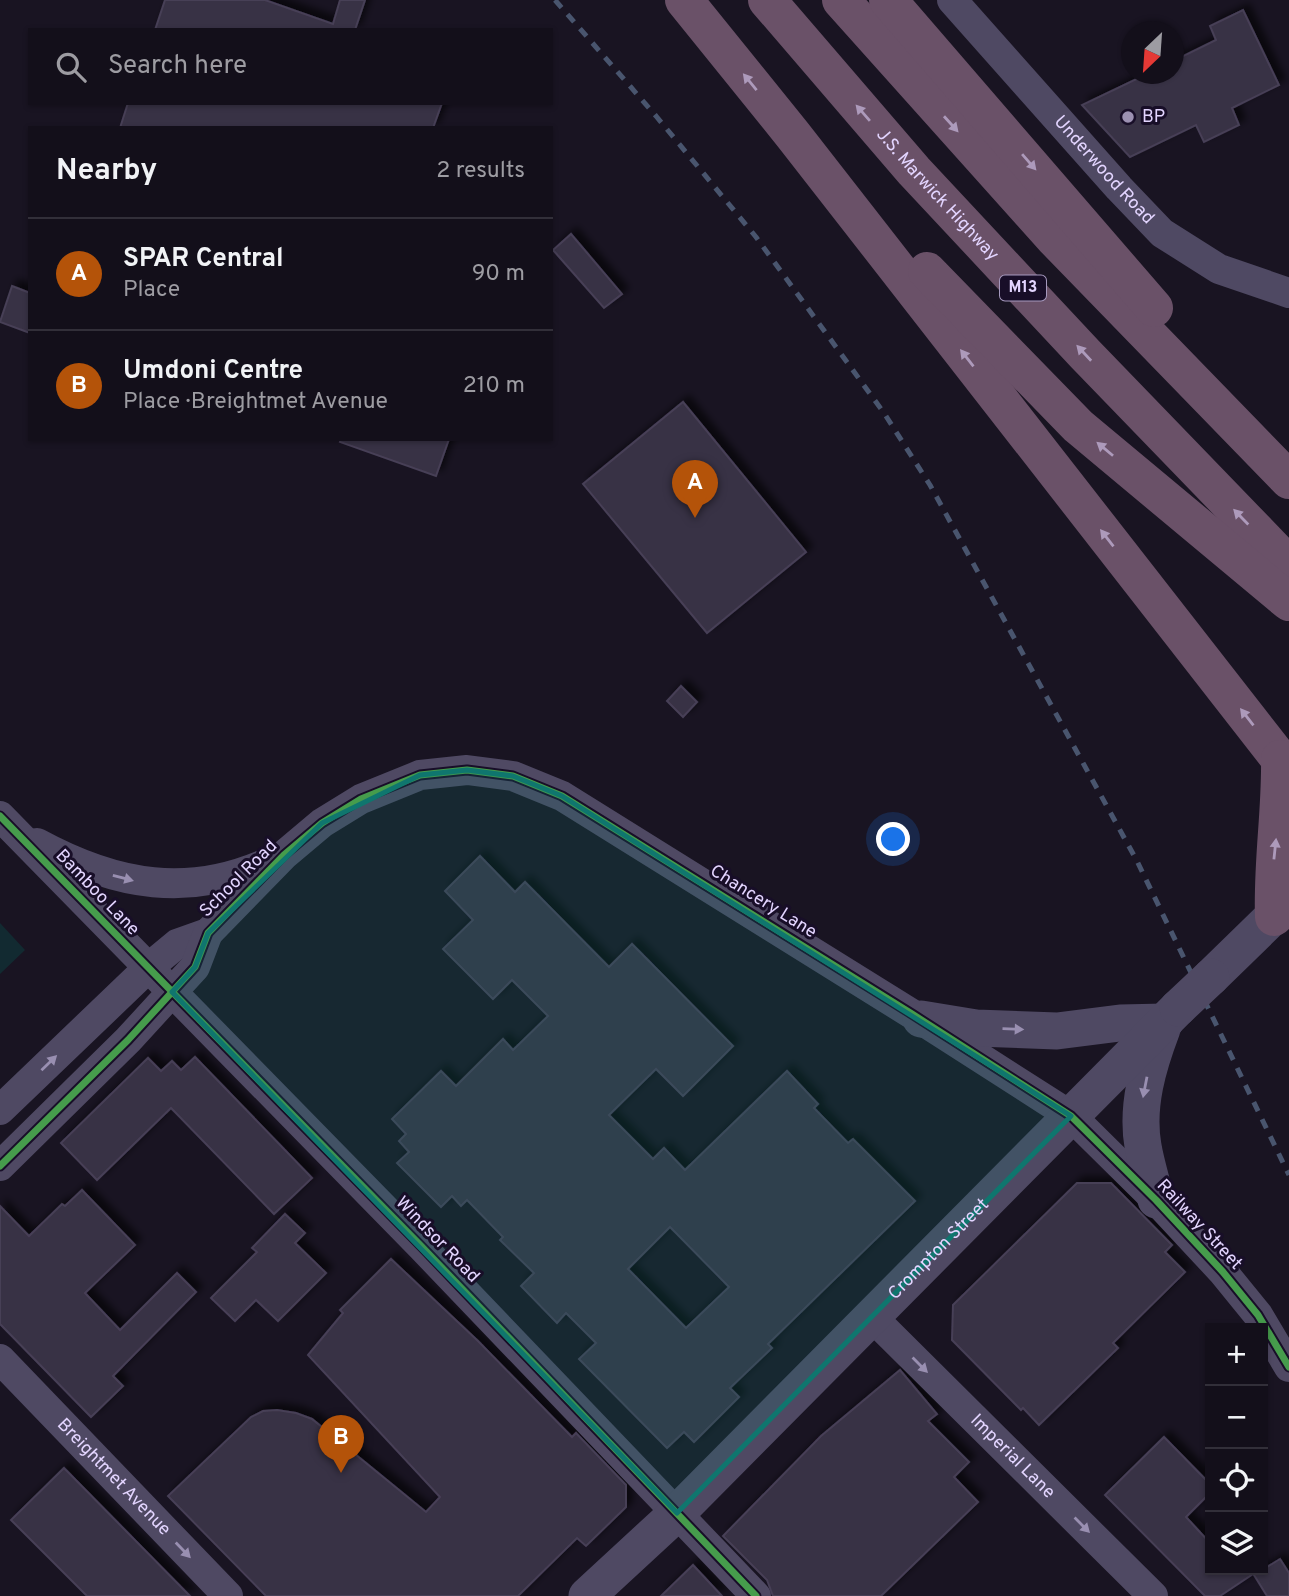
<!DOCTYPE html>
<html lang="en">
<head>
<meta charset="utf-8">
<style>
  body { margin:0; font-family:Overpass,sans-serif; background:#1c1823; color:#f1f3f6 }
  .controls { position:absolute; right:21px; bottom:21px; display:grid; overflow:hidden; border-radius:0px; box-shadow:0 2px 5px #0004 }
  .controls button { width:63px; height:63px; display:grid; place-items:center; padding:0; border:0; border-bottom:2px solid #322f39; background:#130f1a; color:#f1f3f6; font:35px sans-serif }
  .compass { position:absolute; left:1121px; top:21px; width:63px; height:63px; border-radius:50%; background:#130f1a; box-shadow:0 2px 5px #0004; rotate:205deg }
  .you { position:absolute; left:894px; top:840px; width:24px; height:24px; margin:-18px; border:5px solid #fff; border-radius:50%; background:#1a73e8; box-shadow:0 0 0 10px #1a73e833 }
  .badge { display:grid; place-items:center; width:46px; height:46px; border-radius:50%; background:#b45309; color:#fff; font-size:23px; font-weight:700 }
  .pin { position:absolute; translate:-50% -58px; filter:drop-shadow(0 2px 4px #0008) }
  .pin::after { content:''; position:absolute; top:37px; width:24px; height:21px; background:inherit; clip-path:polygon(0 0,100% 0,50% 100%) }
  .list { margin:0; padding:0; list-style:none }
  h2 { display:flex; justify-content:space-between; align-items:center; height:91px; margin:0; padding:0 28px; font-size:30px }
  h2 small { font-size:23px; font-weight:400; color:#9d9ca2 }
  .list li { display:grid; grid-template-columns:46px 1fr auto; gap:21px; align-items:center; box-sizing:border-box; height:112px; padding:0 28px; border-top:2px solid #322f39 }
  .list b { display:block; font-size:26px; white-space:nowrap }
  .list p { margin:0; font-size:23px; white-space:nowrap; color:#9d9ca2 }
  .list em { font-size:23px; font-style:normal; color:#9d9ca2 }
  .icon { flex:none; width:38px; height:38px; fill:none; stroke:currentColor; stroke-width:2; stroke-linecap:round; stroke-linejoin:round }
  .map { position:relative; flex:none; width:1289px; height:1596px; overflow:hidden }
  .search { position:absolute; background:#130f1a; box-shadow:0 2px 5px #0004; left:28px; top:28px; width:525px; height:77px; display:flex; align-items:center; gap:18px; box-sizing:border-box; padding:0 24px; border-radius:0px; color:#9d9ca2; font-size:26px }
  .panel { position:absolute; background:#130f1a; box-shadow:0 2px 5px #0004; left:28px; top:126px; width:525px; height:315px; border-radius:0px }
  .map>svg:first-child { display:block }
</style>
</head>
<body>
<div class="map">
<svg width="1289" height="1596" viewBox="0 0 1289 1596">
  <defs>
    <filter id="shadow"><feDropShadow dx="6" dy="-6" stdDeviation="3.5" flood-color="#0009"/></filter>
  </defs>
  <rect width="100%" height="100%" fill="#191422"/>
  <polygon fill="#122a31" points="0,923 25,950 0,974"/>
  <g fill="#393244" stroke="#473f57" stroke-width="2" fill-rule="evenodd" filter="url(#shadow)">
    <polygon points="165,0 265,0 333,24 340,0 365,0 355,30 155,30"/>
    <polygon points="1243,10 1279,85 1232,108 1239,125 1204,142 1196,125 1130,157 1082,105 1147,74 1173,74 1173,61 1216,40 1210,26"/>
    <polygon points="128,103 442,103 433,128 120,128"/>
    <polygon points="571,234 622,294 604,308 553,250"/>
    <polygon points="12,286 30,293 30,333 0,322"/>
    <polygon points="683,402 806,552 707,633 583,484"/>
    <polygon points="341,439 449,439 436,476 340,442"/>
    <polygon points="681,686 697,702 683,717 667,701"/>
    <path d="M 480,856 L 515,892 L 525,882 L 609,967 L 632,944 L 733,1046 L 683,1096 L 656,1069 L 609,1115 L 653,1159 L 664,1148 L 685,1170 L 787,1071 L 818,1104 L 814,1108 L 848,1143 L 853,1139 L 915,1201 L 768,1344 L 772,1348 L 730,1388 L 739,1397 L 694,1442 L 684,1432 L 667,1448 L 579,1359 L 596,1343 L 566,1313 L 557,1323 L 521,1286 L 534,1273 L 500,1240 L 503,1237 L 467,1200 L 461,1206 L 452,1196 L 441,1207 L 397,1163 L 409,1152 L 399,1141 L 406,1134 L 392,1119 L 441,1071 L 456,1086 L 503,1039 L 513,1050 L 548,1016 L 512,980 L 493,999 L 443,949 L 473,920 L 445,891 ZM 670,1227 L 729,1287 L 686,1328 L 628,1269 Z"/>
    <polygon points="195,1057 312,1178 274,1214 171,1108 97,1180 61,1143 148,1058 161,1071 172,1061 181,1070"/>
    <polygon points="1077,1183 1111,1183 1172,1245 1165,1252 1185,1272 1113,1343 1118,1348 1039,1425 1023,1408 1021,1410 952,1340 953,1305"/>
    <polygon points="82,1190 135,1245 85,1293 120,1330 177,1273 196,1292 113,1376 123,1386 91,1417 0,1324 0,1206 29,1236 62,1204 65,1206"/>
    <polygon points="285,1214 305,1233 295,1243 326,1273 278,1321 256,1300 235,1321 211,1298 257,1252 252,1248"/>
    <polygon points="391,1259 478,1341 572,1437 576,1433 626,1485 626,1507 586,1546 577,1538 518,1596 266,1596 168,1496 251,1417 263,1411 277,1410 296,1413 312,1419 426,1512 440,1497 308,1355 343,1313 340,1310"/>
    <polygon points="900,1370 937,1414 928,1421 969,1462 954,1477 978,1502 881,1596 773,1596 767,1580 723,1536 821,1436"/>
    <polygon points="1164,1437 1210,1484 1210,1493 1186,1517 1210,1543 1210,1570 1259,1570 1220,1596 1205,1596 1105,1495"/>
    <polygon points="64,1468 190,1596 87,1596 11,1520"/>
    <polygon points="1280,1559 1289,1573 1289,1596 1267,1596 1254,1575"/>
    <polygon points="693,1565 722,1596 661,1596"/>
  </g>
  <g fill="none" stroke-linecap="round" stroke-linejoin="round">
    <g stroke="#4f4963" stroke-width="30">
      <path id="s1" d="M 952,0 L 1119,188 L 1162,233 L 1219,269 L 1289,293"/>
      <polyline points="0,816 422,1247 756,1596"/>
      <path d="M 37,843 C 116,886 190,899 273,860"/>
      <polyline points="0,1110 148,968 177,944 208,933"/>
      <polyline points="0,1166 128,1040 195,967 208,933 284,855 322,823 361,799 420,775 467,770 513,776 562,796 912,1014 1071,1116 1156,1200 1223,1272 1258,1315 1289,1367"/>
      <path id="s2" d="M 872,1317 L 1153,1596"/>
      <path id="s3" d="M 0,1359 L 228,1596"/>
    </g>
    <g stroke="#4f4963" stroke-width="37">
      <polyline points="1211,977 1289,901"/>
      <polyline points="921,1019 976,1028 1057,1031 1120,1023 1165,1022"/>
      <path d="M 1156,1200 C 1152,1182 1146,1164 1143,1146 C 1136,1106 1148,1066 1162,1029"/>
      <path id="s4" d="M 587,1596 L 677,1513 L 1178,1008"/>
    </g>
    <g stroke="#6a5168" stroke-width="38">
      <polyline points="684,0 793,135 1289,771"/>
      <path id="s5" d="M 767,0 L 914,171 L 1085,354 L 1289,565"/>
      <polyline points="841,0 1055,239 1289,480"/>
      <polyline points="888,0 1154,308"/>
      <polyline points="927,271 1078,426 1289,602"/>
      <path d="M 1274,917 C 1272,863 1281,812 1280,759"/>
    </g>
    <polyline stroke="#49556e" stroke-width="5" stroke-dasharray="10 9" stroke-linecap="butt" points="555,0 656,116 756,237 884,413 930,485 1137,861 1289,1175"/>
    <polyline stroke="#4f4963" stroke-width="37" points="1178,1008 1211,977"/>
    <g stroke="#180e28" stroke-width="11">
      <g id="cycleway">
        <polyline points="0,816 422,1247 756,1596"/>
        <polyline points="0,1166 128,1040 195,967 208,933 284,855 322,823 361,799 420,775 467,770 513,776 562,796 912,1014 1071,1116 1156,1200 1223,1272 1258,1315 1289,1367"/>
      </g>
    </g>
    <use href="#cycleway" stroke="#469c4c" stroke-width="7"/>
  </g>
  <defs><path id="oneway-solid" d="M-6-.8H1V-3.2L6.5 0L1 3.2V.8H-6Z" transform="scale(1.75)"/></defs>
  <g fill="#ad9abb">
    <use href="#oneway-solid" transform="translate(750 82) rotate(-129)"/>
    <use href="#oneway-solid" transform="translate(863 113) rotate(-131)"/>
    <use href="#oneway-solid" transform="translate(951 124) rotate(48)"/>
    <use href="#oneway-solid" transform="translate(1029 162) rotate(49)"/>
    <use href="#oneway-solid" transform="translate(1084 353) rotate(-133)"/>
    <use href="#oneway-solid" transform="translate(967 358) rotate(-128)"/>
    <use href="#oneway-solid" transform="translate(1105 449) rotate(-140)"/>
    <use href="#oneway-solid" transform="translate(1241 517) rotate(-134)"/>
    <use href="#oneway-solid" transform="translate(1107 538) rotate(-128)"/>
    <use href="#oneway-solid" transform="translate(1247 717) rotate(-128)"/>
    <use href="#oneway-solid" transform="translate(1275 849) rotate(-84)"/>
  </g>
  <g fill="#998fb1">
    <use href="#oneway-solid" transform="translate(123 878) rotate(15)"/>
    <use href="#oneway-solid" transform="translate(1013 1029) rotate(2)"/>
    <use href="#oneway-solid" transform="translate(49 1063) rotate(-44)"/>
    <use href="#oneway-solid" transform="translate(1145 1087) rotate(101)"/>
    <use href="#oneway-solid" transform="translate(920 1365) rotate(45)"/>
    <use href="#oneway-solid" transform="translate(1082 1525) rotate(45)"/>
    <use href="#oneway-solid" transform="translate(183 1550) rotate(46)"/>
  </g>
  <path fill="#0f766e" fill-opacity="0.2" stroke="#0f766e" stroke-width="5" stroke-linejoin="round" d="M 467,770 L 513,776 L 562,796 L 1071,1116 L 677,1513 L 172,992 L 195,967 L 208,933 L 322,823 L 420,775 Z"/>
  <circle fill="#9c91b2" stroke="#180e28" stroke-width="2.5" cx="1128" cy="117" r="7"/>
  <g text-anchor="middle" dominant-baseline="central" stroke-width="6" stroke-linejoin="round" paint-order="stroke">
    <rect fill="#180e28" stroke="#a699be" stroke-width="2" x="1000" y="275.5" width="46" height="25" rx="5"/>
    <g font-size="16" font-weight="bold" fill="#e3d5ff">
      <text x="1023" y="288">M13</text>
    </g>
    <g font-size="18" fill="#e3d5ff" stroke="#180e28" text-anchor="start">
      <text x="1142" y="117">BP</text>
    </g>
    <g font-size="18" fill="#e3d5ff" stroke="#180e28">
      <text stroke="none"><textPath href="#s1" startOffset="228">Underwood Road</textPath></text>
      <text stroke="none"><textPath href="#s5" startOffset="259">J.S. Marwick Highway</textPath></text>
      <text transform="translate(239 879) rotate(-45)">School Road</text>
      <text transform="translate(97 893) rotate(46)">Bamboo Lane</text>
      <text transform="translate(763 902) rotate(32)">Chancery Lane</text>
      <text transform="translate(1199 1225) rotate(47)">Railway Street</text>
      <text transform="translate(437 1240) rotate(46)">Windsor Road</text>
      <text stroke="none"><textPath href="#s4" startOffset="494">Crompton Street</textPath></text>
      <text stroke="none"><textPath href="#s2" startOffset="198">Imperial Lane</textPath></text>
      <text stroke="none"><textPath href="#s3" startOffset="164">Breightmet Avenue</textPath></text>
    </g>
  </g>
</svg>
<div class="controls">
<button>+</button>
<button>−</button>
<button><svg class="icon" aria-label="locate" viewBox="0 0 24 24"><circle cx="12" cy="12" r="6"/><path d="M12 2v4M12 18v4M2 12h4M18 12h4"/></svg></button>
<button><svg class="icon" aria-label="layers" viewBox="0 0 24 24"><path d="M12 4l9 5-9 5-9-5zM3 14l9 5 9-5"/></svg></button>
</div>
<svg class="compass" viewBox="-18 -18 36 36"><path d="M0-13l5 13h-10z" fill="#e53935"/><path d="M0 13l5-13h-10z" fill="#9d9ca2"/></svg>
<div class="you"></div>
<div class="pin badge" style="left:695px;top:518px">A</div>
<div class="pin badge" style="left:341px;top:1473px">B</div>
<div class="search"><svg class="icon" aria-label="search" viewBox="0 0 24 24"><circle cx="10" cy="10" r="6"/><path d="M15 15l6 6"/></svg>Search here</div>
<section class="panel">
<h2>Nearby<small>2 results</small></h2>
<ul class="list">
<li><span class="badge">A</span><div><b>SPAR Central</b><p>Place</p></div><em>90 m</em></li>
<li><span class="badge">B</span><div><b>Umdoni Centre</b><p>Place · Breightmet Avenue</p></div><em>210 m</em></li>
</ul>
</section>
</div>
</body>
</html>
